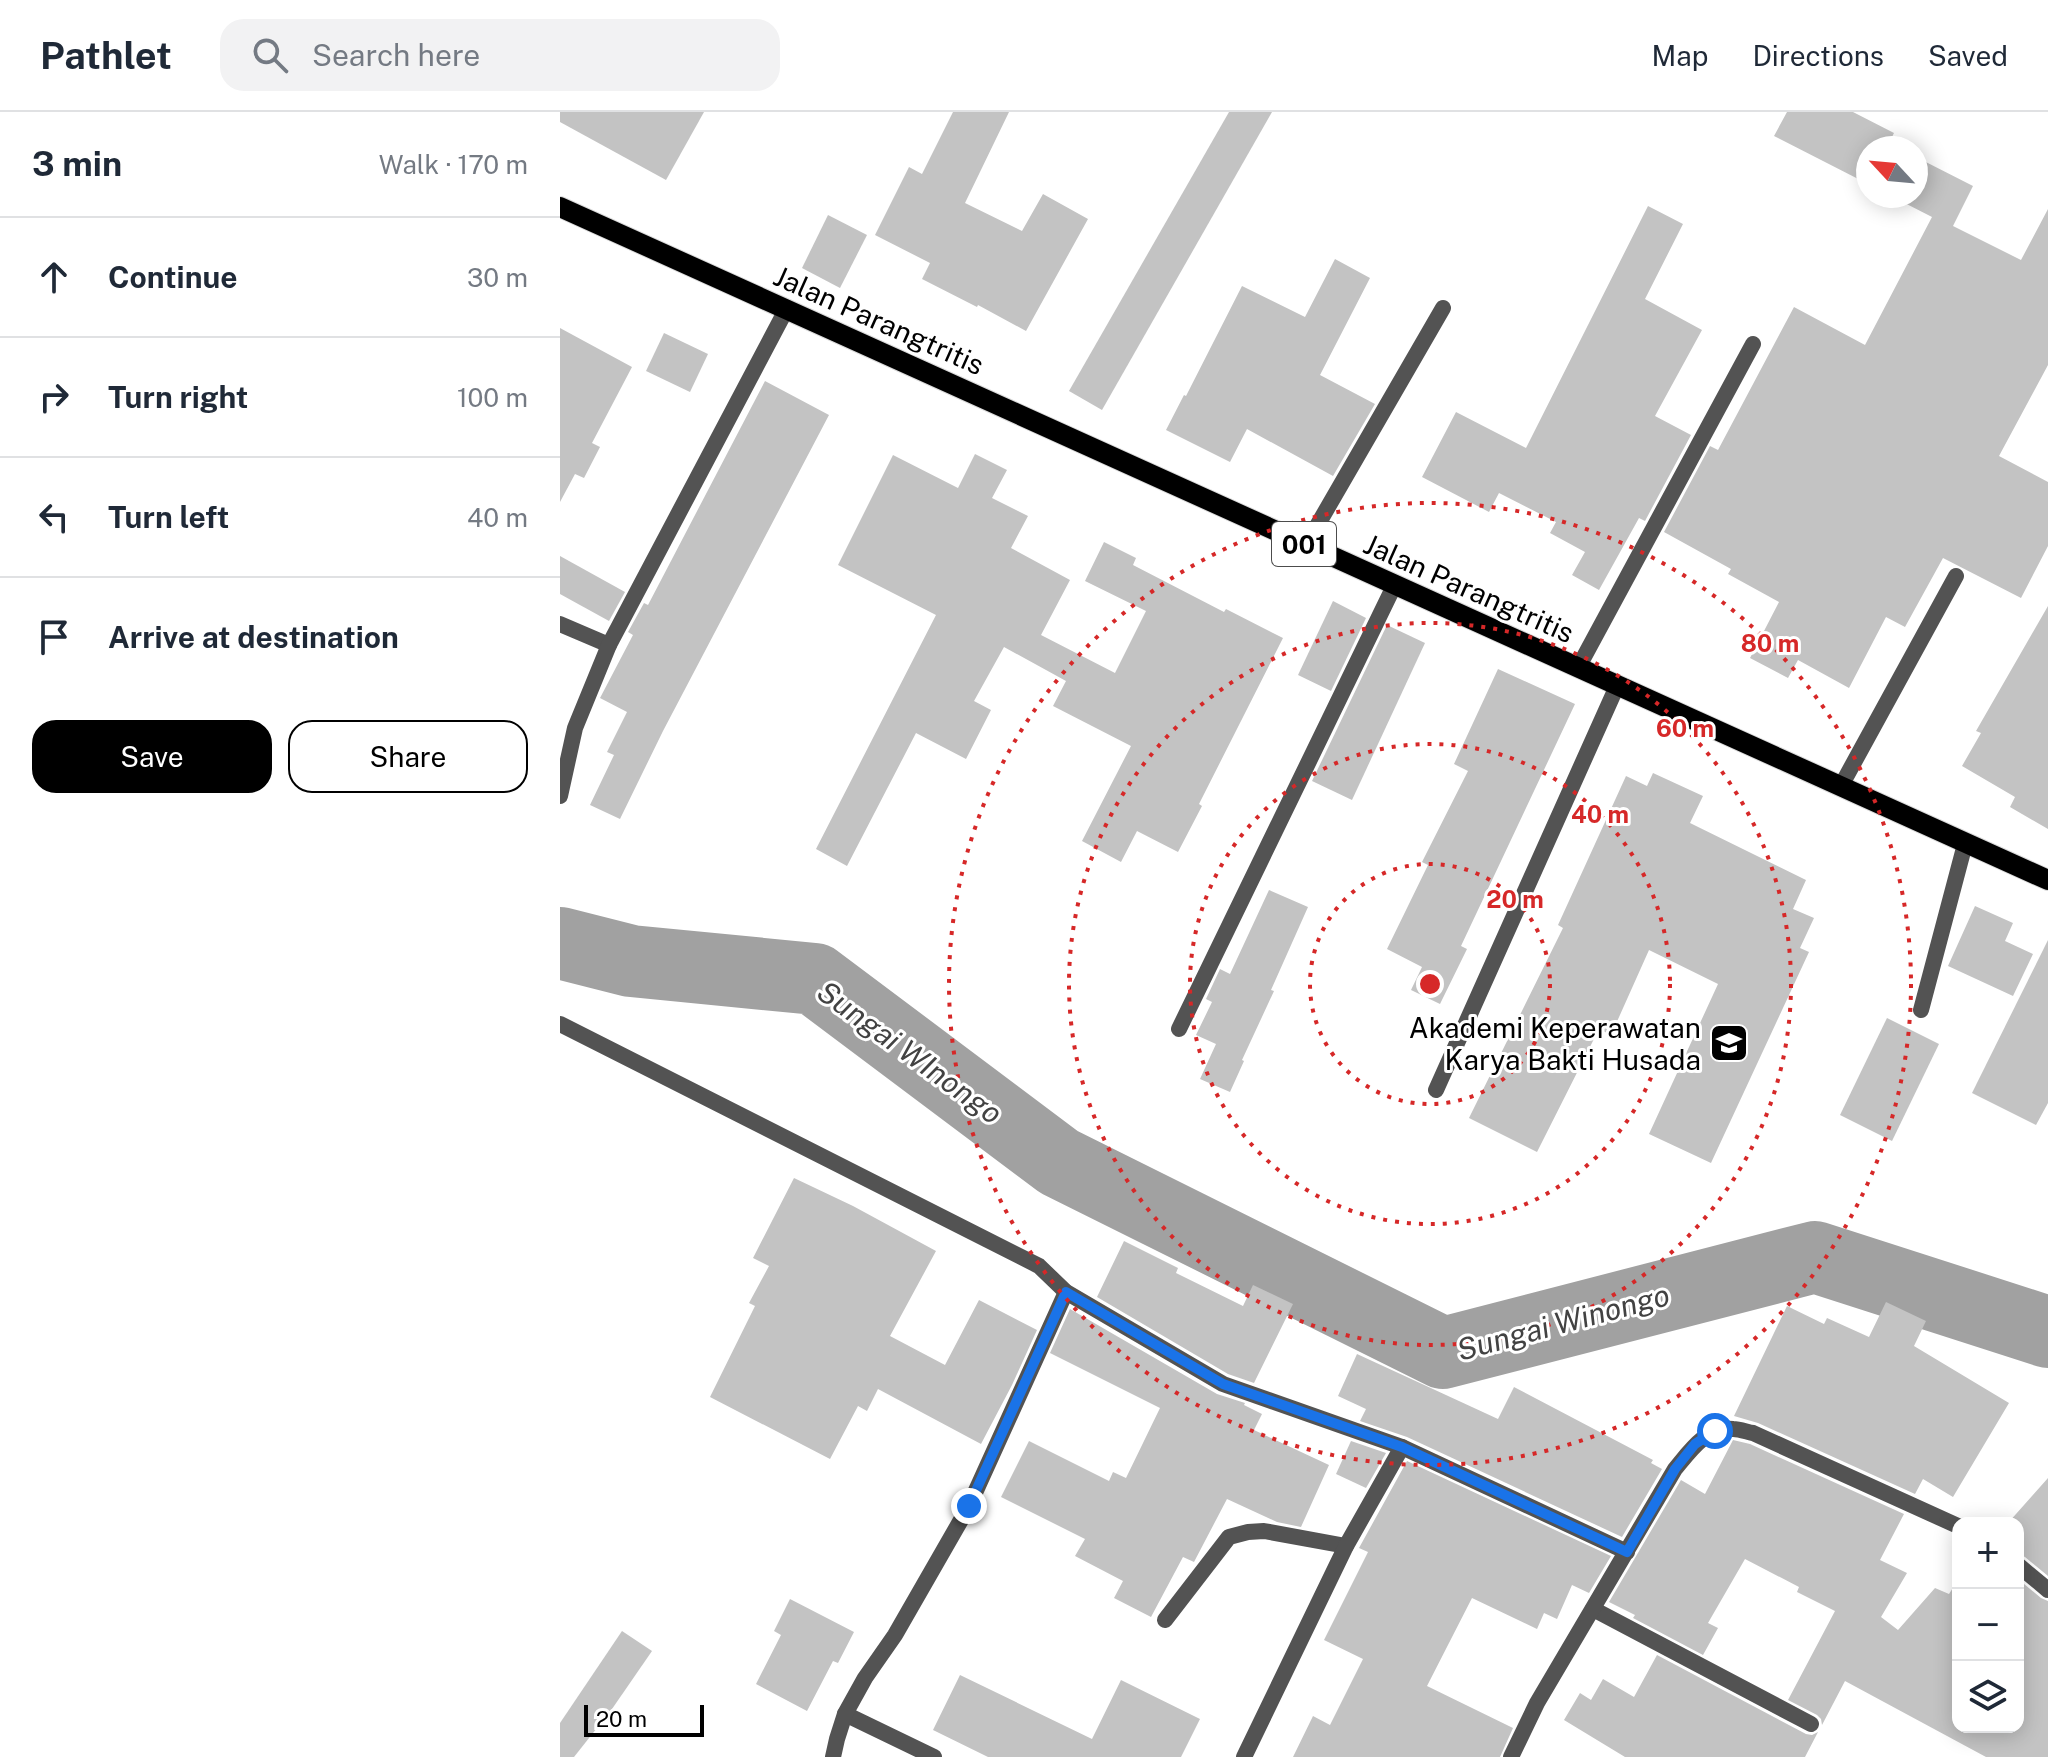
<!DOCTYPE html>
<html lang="en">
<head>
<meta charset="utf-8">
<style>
  body { margin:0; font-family:"Public Sans",sans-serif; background:#f2f2f3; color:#1f2937 }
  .controls { position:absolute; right:24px; bottom:24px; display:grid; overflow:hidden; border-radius:16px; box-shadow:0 4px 20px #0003 }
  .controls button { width:72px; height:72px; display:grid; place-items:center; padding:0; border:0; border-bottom:2px solid #e0e1e3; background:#fff; color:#1f2937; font:40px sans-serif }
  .compass { position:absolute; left:1296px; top:24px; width:72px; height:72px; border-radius:50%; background:#fff; box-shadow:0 4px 20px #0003; rotate:296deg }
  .scale { position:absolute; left:24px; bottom:20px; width:120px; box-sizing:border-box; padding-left:8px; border:4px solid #000; border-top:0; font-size:22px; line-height:28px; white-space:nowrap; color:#000; -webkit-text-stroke:6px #fff; paint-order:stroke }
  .stop { position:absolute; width:24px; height:24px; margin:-18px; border:6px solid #1a73e8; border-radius:50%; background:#fff }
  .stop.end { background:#1a73e8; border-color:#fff; box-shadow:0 2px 8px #0008 }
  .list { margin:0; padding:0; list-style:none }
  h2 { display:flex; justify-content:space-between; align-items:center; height:104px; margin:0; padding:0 32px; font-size:34px }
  h2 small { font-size:26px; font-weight:400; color:#747a83 }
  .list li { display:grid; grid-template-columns:52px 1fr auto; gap:24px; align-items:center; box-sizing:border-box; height:120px; padding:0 32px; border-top:2px solid #e0e1e3 }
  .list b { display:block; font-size:30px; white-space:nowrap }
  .list em { font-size:26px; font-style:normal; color:#747a83 }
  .actions { display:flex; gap:16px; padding:24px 32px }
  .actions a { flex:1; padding:18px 0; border:2px solid #000; border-radius:24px; text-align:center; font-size:28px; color:#000 }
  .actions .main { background:#000; color:#fff }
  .icon { flex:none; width:44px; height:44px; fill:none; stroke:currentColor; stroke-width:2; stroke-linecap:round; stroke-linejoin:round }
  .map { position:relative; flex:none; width:1488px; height:1645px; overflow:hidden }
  header { display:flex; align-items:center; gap:48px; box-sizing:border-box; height:112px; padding:0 40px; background:#fff; border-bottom:2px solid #e0e1e3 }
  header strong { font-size:38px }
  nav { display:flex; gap:44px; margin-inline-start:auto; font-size:28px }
  .search { width:560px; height:72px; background:#f2f2f3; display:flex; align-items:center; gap:20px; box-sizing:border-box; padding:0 28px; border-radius:24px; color:#747a83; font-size:30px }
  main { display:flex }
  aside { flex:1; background:#fff }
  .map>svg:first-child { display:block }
</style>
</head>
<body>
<header>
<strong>Pathlet</strong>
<div class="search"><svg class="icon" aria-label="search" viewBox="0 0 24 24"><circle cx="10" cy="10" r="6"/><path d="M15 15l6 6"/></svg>Search here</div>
<nav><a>Map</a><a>Directions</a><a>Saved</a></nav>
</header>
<main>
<aside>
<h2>3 min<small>Walk · 170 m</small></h2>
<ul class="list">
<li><svg class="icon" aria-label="ahead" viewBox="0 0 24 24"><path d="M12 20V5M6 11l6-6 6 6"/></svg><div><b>Continue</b></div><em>30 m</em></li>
<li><svg class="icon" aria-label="right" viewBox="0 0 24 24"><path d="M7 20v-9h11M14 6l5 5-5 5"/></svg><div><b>Turn right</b></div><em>100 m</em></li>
<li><svg class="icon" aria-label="left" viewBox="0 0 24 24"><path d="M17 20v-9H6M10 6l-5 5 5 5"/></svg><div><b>Turn left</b></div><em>40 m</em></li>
<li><svg class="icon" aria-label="arrive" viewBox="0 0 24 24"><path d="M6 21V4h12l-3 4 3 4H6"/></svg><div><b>Arrive at destination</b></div></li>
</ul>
<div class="actions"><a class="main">Save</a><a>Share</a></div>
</aside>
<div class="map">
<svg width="1488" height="1645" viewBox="0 0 1488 1645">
  <rect width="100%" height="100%" fill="#fff"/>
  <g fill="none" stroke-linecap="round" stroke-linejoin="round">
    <polyline stroke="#a1a1a1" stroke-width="72" points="0,831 71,849 255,867 499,1050 883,1241 1255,1145 1488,1220"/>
  </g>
  <g fill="#c3c3c3">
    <polygon points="0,0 144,0 106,68 0,10"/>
    <polygon points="393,0 449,0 405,91 462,119 483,82 528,107 466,219 418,193 417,195 362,167 370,151 315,123 349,55 362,62"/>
    <polygon points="669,0 712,0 542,298 509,279"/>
    <polygon points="1227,0 1293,0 1334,21 1329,31 1338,36 1308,36 1308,72 1214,24"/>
    <polygon points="1356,45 1413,74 1393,114 1461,148 1488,97 1488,253 1439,344 1488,370 1488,434 1461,486 1383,446 1345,515 1326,505 1289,576 1238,548 1228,566 1190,546 1219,490 1168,462 1171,457 1104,420 1150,334 1158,338 1234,195 1305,233 1372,105 1331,84 1356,84"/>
    <polygon points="1088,94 1123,112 1085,187 1142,218 1095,304 1131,323 1085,409 1079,406 1039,478 1012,463 1025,440 990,421 996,410 939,381 929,400 862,365 896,300 966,336"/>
    <polygon points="268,103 307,123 280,176 242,156"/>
    <polygon points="775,147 810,166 760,263 815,292 773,364 687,317 670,350 606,318 624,283 626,284 682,174 745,205"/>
    <polygon points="0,216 72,255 32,331 40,335 24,366 15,362 0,390"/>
    <polygon points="104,221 148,242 130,280 86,259"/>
    <polygon points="205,269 269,303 103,619 60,707 30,693 54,643 47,640 67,600 40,586 73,523 68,520 84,491 88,493"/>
    <polygon points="415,342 447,358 432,386 468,404 451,436 510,468 481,523 555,561 586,499 525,469 544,430 576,446 573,453 664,500 666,497 723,526 639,692 642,694 618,740 577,719 561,750 522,729 571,634 493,594 506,569 444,535 414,589 431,598 406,647 356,621 287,754 256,737 376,503 278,453 333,343 398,376"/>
    <polygon points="0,444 65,480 49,509 0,482"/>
    <polygon points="773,489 806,506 771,579 738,563"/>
    <polygon points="1488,494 1488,717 1450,695 1455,685 1402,654 1421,621 1416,619"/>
    <polygon points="827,513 865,531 792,688 752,669"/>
    <polygon points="938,557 1015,592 901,834 907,837 880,892 851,878 862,855 827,837 868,753 862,750 908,659 894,652"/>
    <polygon points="1093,661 1143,684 1130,711 1246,768 1233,797 1254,806 1240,836 1249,840 1151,1051 1089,1022 1158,872 1089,838 1051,923 1039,917 977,1040 909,1006 1003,816 998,813 1066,664 1087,674"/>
    <polygon points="709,778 748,795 711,878 714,879 682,948 684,949 670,980 640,967 656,932 636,923 652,890 646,887 660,857 670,862"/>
    <polygon points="1415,794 1453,811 1445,829 1473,842 1453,884 1388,854"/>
    <polygon points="1488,828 1488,991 1476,1013 1412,981"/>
    <polygon points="1327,906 1379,932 1332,1029 1280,1003"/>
    <polygon points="234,1066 293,1094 376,1139 330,1224 385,1253 419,1188 477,1218 452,1273 421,1332 318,1277 307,1299 298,1294 270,1347 150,1285 195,1194 189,1191 209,1154 193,1146"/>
    <polygon points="564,1129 618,1156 616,1161 683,1194 693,1173 733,1192 694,1271 668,1262 537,1185"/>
    <polygon points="1326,1190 1366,1209 1354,1234 1449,1291 1393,1385 1363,1367 1355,1382 1198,1311 1174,1304 1227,1194 1264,1212 1267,1206 1309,1225"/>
    <polygon points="510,1197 657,1282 685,1291 684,1293 702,1302 694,1318 769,1353 741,1415 717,1410 667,1387 634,1450 623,1445 591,1505 554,1486 563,1469 515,1444 525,1427 441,1385 469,1329 549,1369 553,1360 566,1366 600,1296 490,1241"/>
    <polygon points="797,1242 938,1307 954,1275 1093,1348 1091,1351 1102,1357 1062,1425 847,1325 800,1309 806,1297 778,1284"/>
    <polygon points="1173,1328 1190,1332 1344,1402 1320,1448 1347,1461 1321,1505 1338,1518 1375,1476 1389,1482 1398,1468 1398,1615 1458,1615 1458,1467 1481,1486 1488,1489 1488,1645 1426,1645 1285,1569 1262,1613 1261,1607 1257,1603 1228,1588 1275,1499 1237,1480 1239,1475 1185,1447 1148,1511 1158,1516 1143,1543 1073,1506 1075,1503 1049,1490 1121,1368 1145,1382"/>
    <polygon points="791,1329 826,1341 806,1376 776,1362"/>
    <polygon points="847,1349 1051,1444 1029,1481 1012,1473 997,1507 984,1501 977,1517 912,1486 867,1574 953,1616 940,1645 733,1645 753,1604 770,1613 803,1547 764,1528 808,1440 799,1436"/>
    <polygon points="1488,1366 1488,1464 1465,1445 1458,1442 1458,1411 1448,1411"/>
    <polygon points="230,1487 294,1520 278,1551 273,1549 247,1599 196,1572 221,1523 214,1519"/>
    <polygon points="62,1519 92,1539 52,1597 14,1645 0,1645 0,1611"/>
    <polygon points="1097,1543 1246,1622 1252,1623 1258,1620 1245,1645 1065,1645 1004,1608 1020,1581 1031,1588 1043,1567 1074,1585"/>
    <polygon points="400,1563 532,1627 561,1568 640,1607 621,1645 428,1645 373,1618"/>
  </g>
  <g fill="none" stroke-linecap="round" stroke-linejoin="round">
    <g stroke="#dbdbdb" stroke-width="22">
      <polyline id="primary" points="0,95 1488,768"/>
    </g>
    <g stroke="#535353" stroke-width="16">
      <polyline points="746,433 883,196"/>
      <polyline points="1018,556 1193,232"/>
      <polyline points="1281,674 1396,464"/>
      <polyline points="1361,898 1405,732"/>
      <polyline points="876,978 1057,574"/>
    </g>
    <g stroke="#535353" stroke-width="16">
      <polyline points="0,512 49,533"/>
      <polyline points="0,684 15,616 49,533 227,196"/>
      <polyline points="0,912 479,1154 506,1180 663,1272 842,1335 1067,1440"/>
      <polyline points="619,917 835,472"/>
      <polyline points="1458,1453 1488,1478"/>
      <polyline points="1033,1497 1251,1612"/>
      <polyline points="605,1508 669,1425 688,1420 704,1419 786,1434"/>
      <polyline points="285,1602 374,1645"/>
      <polyline points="273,1645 277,1627 285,1602 305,1566 335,1523 409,1394 506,1180"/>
      <polyline points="684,1645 786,1434 842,1335"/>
      <path d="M 951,1645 L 977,1591 L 1115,1357 C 1130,1339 1147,1314 1173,1317 C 1180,1317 1187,1320 1193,1321 L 1398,1414"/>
    </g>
    <use href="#primary" stroke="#000" stroke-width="20"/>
  </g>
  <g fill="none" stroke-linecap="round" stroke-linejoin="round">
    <polyline stroke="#1a73e8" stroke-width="10" points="409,1394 506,1180 663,1272 842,1335 1067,1440 1115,1357 1135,1332 1155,1319"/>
  </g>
  <g fill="none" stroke="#d62828" stroke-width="4" stroke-dasharray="4 8">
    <circle cx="870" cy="872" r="120"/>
    <circle cx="870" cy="872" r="240"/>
    <circle cx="870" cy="872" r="361"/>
    <circle cx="870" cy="872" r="481"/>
  </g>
  <defs>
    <g id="university-square" transform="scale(2)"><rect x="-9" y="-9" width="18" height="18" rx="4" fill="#000" stroke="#fff"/><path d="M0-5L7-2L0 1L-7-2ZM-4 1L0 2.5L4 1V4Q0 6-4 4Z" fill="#fff"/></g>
  </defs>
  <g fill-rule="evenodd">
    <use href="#university-square" x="1169" y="931"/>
  </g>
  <g text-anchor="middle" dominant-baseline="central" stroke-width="6" stroke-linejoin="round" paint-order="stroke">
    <rect fill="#fff" stroke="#4c4c4c" stroke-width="2" x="712" y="410" width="64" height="44" rx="6"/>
    <g font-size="26" font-weight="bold" fill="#000">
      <text x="744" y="432">001</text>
    </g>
    <g font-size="28" fill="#000" stroke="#fff">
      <text transform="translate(319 208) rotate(24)">Jalan Parangtritis</text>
      <text transform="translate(909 476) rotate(24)">Jalan Parangtritis</text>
    </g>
    <g font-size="28" fill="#000" stroke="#fff" text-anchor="end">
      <text x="1141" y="915">Akademi Keperawatan<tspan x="1141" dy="32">Karya Bakti Husada</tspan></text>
    </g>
    <g font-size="30" font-style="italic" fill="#424242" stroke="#fff">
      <text transform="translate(350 940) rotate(36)">Sungai WInongo</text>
      <text transform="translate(1003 1210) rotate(-15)">Sungai Winongo</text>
    </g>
  </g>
  <circle cx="870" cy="872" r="12" fill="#d62828" stroke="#fff" stroke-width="4"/>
  <g font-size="24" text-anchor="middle" font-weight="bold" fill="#d62828" stroke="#fff" stroke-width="6" stroke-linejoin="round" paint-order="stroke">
    <text x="1210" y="540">80 m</text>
    <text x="1125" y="625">60 m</text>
    <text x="1040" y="711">40 m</text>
    <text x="955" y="796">20 m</text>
  </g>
</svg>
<div class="controls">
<button>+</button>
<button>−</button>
<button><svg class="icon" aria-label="layers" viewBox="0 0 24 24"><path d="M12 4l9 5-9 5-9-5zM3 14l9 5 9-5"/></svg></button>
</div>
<svg class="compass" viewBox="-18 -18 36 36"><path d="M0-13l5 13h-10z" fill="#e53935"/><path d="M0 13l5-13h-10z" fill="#747a83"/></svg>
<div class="scale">20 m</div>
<div class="stop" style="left:1155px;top:1319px"></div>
<div class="stop end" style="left:409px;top:1394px"></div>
</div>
</main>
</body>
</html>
